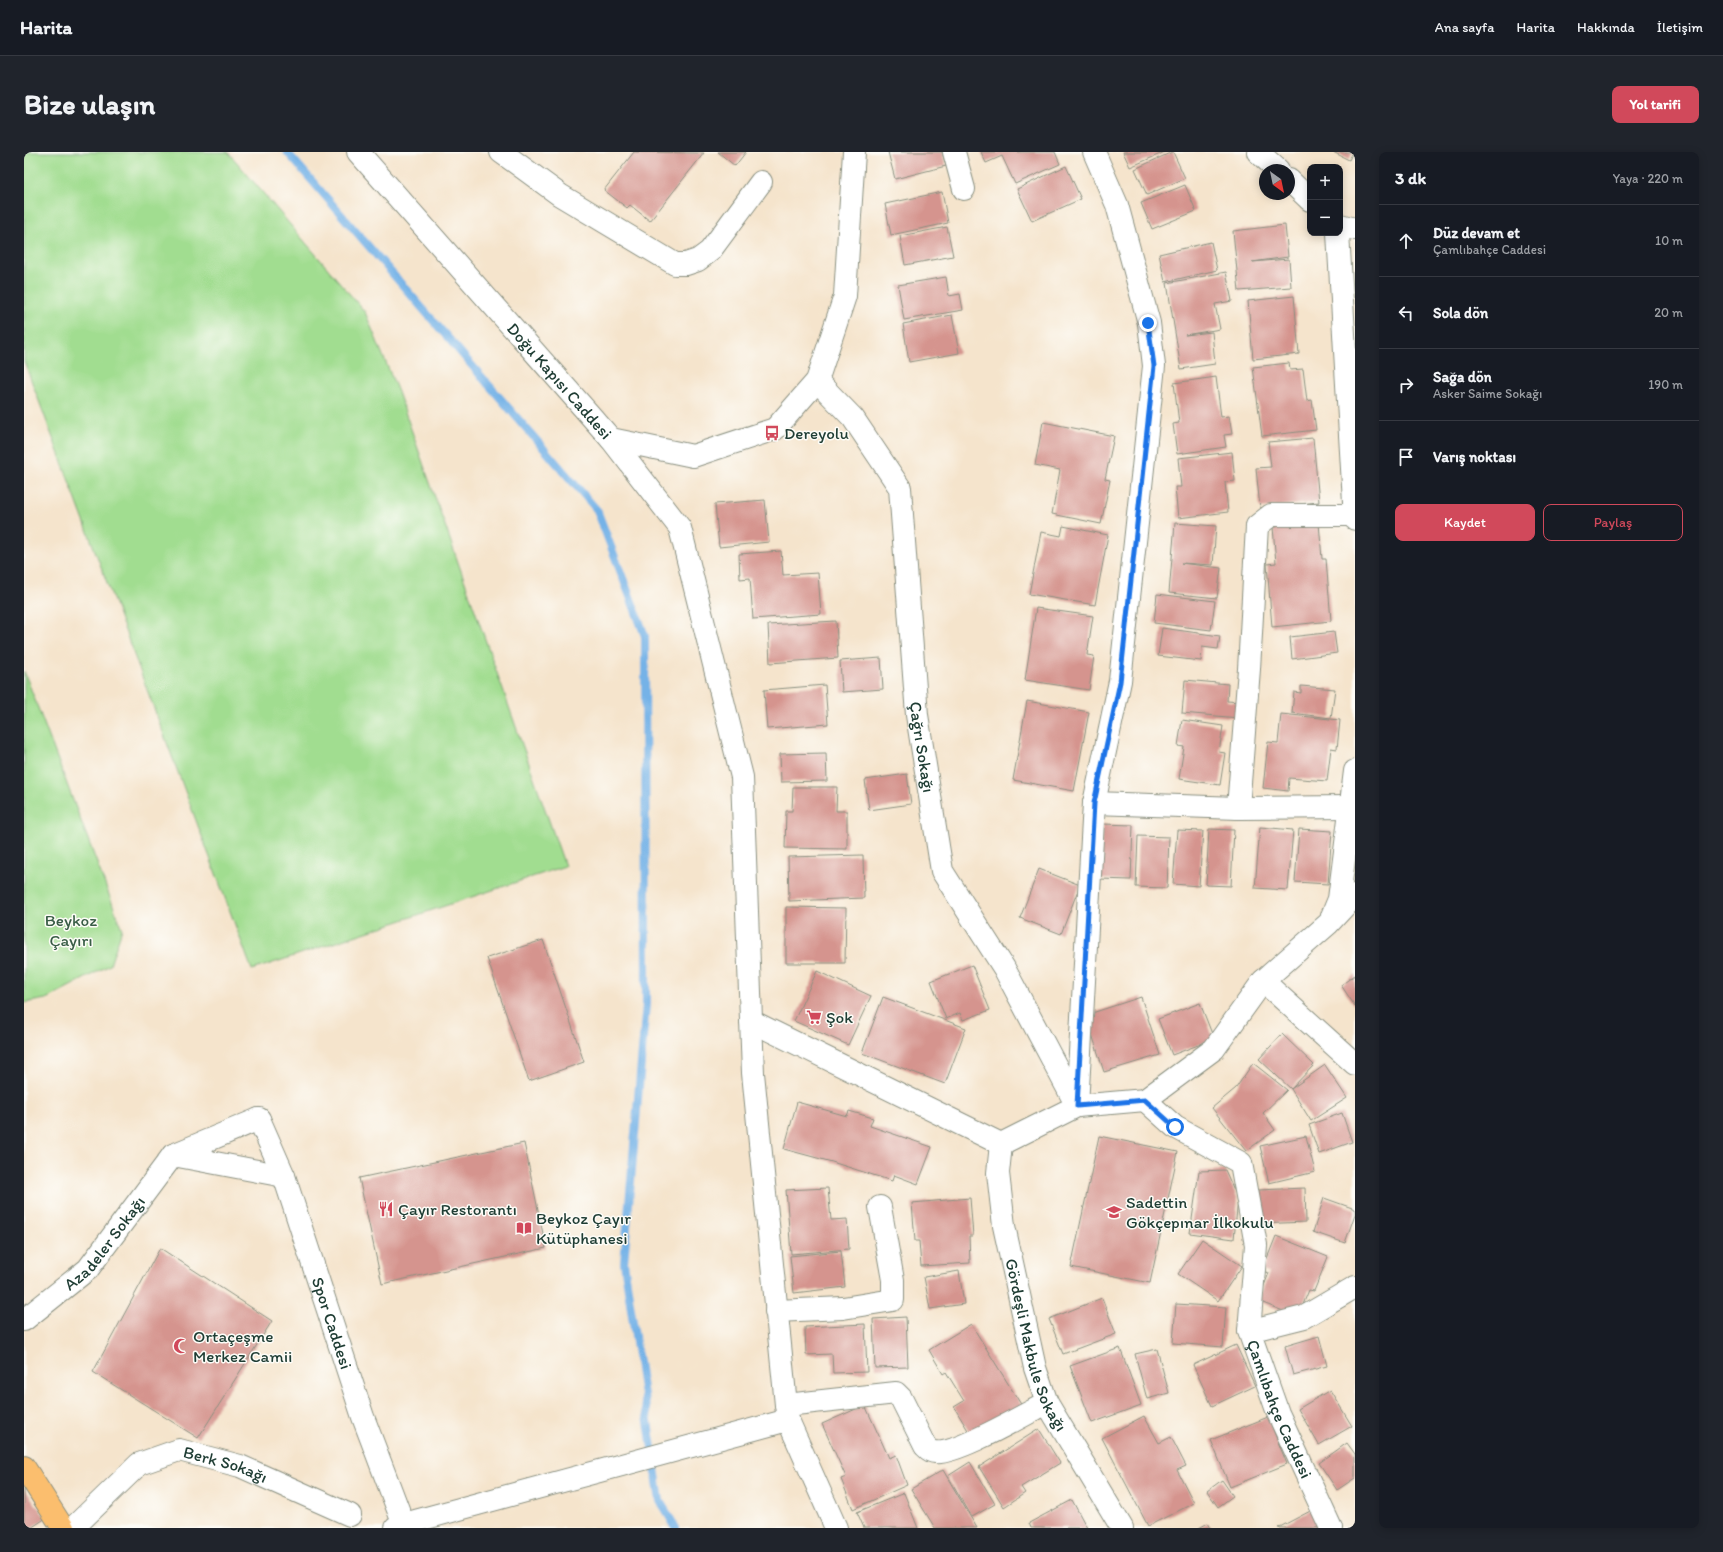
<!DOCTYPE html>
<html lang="tr">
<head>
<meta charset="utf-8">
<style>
  body { margin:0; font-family:Itim,sans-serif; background:#20242c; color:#f1f3f6 }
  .controls { position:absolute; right:12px; top:12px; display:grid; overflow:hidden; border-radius:8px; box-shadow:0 2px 10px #0003 }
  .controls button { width:36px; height:36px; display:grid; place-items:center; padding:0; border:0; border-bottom:1px solid #363941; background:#171b24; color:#f1f3f6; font:20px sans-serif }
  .compass { position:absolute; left:1235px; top:12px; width:36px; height:36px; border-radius:50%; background:#171b24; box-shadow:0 2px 10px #0003; rotate:147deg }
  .stop { position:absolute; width:12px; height:12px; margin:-9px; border:3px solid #1a73e8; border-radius:50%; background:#fff }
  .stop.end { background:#1a73e8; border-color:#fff; box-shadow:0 1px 4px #0008 }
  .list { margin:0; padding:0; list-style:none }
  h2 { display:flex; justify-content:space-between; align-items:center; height:52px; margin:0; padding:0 16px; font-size:17px }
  h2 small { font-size:13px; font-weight:400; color:#9ea1a6 }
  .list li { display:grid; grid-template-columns:26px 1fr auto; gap:12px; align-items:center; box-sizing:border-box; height:72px; padding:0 16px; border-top:1px solid #363941 }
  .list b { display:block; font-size:15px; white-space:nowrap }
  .list p { margin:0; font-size:13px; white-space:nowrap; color:#9ea1a6 }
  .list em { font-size:13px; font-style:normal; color:#9ea1a6 }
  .actions { display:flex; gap:8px; padding:12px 16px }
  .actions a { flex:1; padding:9px 0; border:1px solid #d1495b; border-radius:8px; text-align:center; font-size:14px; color:#d1495b }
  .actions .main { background:#d1495b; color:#fff }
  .icon { flex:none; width:22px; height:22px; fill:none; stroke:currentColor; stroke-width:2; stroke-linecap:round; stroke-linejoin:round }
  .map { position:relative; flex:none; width:1331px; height:1376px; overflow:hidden; border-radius:8px }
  header { display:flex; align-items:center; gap:24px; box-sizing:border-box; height:56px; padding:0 20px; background:#171b24; border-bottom:1px solid #363941 }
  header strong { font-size:19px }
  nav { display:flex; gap:22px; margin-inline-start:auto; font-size:14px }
  .intro { display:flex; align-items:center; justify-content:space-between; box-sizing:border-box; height:96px; padding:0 24px }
  h1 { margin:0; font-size:28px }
  .button { padding:10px 18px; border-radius:8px; background:#d1495b; color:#fff; font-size:14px; font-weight:700 }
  main { display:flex; gap:24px; padding:0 24px }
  aside { flex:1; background:#171b24; border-radius:8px; box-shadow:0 2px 10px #0003 }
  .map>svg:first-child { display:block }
</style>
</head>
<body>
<header>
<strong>Harita</strong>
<nav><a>Ana sayfa</a><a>Harita</a><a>Hakkında</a><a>İletişim</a></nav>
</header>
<div class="intro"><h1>Bize ulaşın</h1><a class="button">Yol tarifi</a></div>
<main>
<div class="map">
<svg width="1331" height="1376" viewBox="0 0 1331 1376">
  <rect width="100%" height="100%" fill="#fdfcf7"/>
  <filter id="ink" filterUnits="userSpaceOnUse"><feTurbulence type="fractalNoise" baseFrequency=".025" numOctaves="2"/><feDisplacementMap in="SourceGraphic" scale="8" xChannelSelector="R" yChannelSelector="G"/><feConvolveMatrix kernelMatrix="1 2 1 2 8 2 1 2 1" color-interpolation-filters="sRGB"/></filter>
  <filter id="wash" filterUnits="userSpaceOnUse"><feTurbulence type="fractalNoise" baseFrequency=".012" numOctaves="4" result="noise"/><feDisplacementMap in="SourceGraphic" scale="16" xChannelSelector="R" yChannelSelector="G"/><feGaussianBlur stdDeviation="0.9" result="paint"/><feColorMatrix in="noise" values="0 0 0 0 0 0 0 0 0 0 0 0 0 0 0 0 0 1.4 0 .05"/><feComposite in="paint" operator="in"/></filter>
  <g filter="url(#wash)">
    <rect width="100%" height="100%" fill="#f5e4cc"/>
    <g fill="#a1dd90" stroke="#608d62">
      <polygon points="0,0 204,0 341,160 374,240 541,714 228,818 0,209"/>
      <polygon points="0,519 98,777 86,813 22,847 0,851"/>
    </g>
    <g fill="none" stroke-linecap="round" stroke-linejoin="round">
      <polyline stroke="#74b2e7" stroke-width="8" points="263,0 573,358 621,484 622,852 600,1111 636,1349 652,1376"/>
    </g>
    <g id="blocks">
      <g fill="#d5948e">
        <polygon points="610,0 680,1 626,69 606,53 603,56 580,38"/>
        <polygon points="694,0 722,0 711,14"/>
        <polygon points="864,0 918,0 922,14 871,27"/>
        <polygon points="957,0 1031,0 1036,12 991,32 978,4 962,11"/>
        <polygon points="1099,0 1141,0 1106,15"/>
        <polygon points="1148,0 1149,0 1161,26 1123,43 1111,17"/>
        <polygon points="1309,0 1329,0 1325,8"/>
        <polygon points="1042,14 1057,47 1008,69 993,37"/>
        <polygon points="1161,33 1172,59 1128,77 1117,51"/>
        <polygon points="918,40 924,71 867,83 861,52"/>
        <polygon points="1261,73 1264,105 1228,110 1265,107 1267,135 1215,139 1209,79"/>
        <polygon points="923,75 929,104 881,113 876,84"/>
        <polygon points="1187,90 1193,118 1141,130 1135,102"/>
        <polygon points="1202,120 1208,149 1191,152 1196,177 1161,183 1188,180 1191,212 1157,217 1143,131"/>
        <polygon points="922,125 925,144 936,142 939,158 880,168 874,133"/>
        <polygon points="1270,144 1275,202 1229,207 1224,149"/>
        <polygon points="928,163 935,201 885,210 879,172"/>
        <polygon points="1265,211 1266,218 1279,217 1283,249 1288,248 1292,278 1238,284 1229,215"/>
        <polygon points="1192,225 1197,265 1205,264 1208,282 1200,283 1202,295 1153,302 1149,272 1155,271 1150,231"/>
        <polygon points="1019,270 1090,284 1081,327 1086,328 1077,372 1028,362 1036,318 1011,313"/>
        <polygon points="1289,286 1295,350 1236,356 1232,316 1247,315 1244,290"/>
        <polygon points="1208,300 1211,329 1201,330 1204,360 1154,366 1151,335 1157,335 1154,306"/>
        <polygon points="741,348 745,390 695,395 691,352"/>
        <polygon points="1151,371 1192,374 1189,413 1157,411 1197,416 1193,446 1145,441"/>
        <polygon points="1295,371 1298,407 1302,407 1307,469 1248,475 1243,412 1252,411 1249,375"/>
        <polygon points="1039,374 1084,383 1071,453 1005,442 1017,380 1037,384"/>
        <polygon points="757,399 759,423 794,421 797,462 729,467 726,426 716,427 715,402"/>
        <polygon points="1133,442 1191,449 1187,478 1130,471"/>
        <polygon points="1012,456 1069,464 1063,503 1070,504 1065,538 1001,528"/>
        <polygon points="812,469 814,506 746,511 744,473"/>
        <polygon points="1138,476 1196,484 1194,497 1178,495 1177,509 1134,504"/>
        <polygon points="1310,480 1313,501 1268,507 1266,485"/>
        <polygon points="857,506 859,537 818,540 816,509"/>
        <polygon points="1161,528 1204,532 1203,549 1217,550 1215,566 1158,561"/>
        <polygon points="801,533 804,572 743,577 740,538"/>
        <polygon points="1277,534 1311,537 1307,566 1268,561 1270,540 1277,541"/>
        <polygon points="1003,549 1065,560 1050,639 989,628"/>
        <polygon points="1257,562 1316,568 1313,597 1307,596 1303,629 1265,626 1264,639 1239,636 1244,590 1254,591"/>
        <polygon points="1158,568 1199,574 1195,600 1201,601 1196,633 1155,627 1160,595 1154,594"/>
        <polygon points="802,601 803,629 757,630 756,602"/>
        <polygon points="883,622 887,652 845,658 841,628"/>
        <polygon points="769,635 813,635 812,659 823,659 823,697 761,696 762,659 768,659"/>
        <polygon points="1078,672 1109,673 1107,728 1076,727"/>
        <polygon points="1236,675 1269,678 1264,738 1231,736"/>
        <polygon points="1185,677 1210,678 1207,734 1182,733"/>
        <polygon points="1275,677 1308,679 1304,732 1271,730"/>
        <polygon points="1153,678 1179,679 1175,734 1149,732"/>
        <polygon points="1114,684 1145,685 1143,736 1112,735"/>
        <polygon points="839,703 840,746 765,749 764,705"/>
        <polygon points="1015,717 1056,733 1037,782 996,766"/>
        <polygon points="762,755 822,756 821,811 762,811"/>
        <polygon points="519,788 560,910 505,929 463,806"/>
        <polygon points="948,813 966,858 939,868 936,861 922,867 907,829"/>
        <polygon points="793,819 847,844 824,893 770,869"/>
        <polygon points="1331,823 1331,854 1317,833"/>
        <polygon points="859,845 942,876 921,932 838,901"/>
        <polygon points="1117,845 1136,903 1080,920 1062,863"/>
        <polygon points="1176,851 1190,887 1148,903 1134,867"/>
        <polygon points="1258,882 1290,913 1267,937 1235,907"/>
        <polygon points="1229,911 1263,938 1239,961 1251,978 1222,999 1188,956 1212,936"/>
        <polygon points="1301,913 1323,946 1287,969 1267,937"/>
        <polygon points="773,950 823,964 825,959 849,966 846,974 908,995 894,1032 870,1023 868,1029 808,1010 760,997"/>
        <polygon points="1318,961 1328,990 1295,1002 1285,973"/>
        <polygon points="1075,984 1154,1000 1126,1131 1047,1115"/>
        <polygon points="1282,984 1291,1020 1245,1031 1236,994"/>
        <polygon points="500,991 522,1096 358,1132 335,1026"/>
        <polygon points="1201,1018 1214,1047 1210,1087 1166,1081 1175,1019"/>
        <polygon points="804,1036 807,1068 823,1067 825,1097 767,1102 762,1038"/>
        <polygon points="1281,1036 1282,1070 1235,1072 1234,1038"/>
        <polygon points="946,1046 949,1084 945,1084 946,1111 897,1114 895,1089 891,1089 888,1051"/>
        <polygon points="1300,1046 1331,1057 1331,1062 1321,1091 1289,1080"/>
        <polygon points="1252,1084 1304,1105 1290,1139 1285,1138 1274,1165 1234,1149 1245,1121 1238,1119"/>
        <polygon points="1178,1087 1218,1114 1194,1149 1154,1122"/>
        <polygon points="136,1096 248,1169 174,1286 69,1220"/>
        <polygon points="817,1099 821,1135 770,1141 766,1104"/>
        <polygon points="935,1119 940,1152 906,1157 900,1125"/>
        <polygon points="1078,1146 1092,1182 1039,1202 1025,1167"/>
        <polygon points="1152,1152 1202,1155 1199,1195 1149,1191"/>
        <polygon points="882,1165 884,1215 851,1216 849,1167"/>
        <polygon points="841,1172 843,1220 809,1221 808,1202 782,1203 781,1175"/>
        <polygon points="947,1172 998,1254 948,1285 930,1255 940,1249 922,1220 919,1222 905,1198"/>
        <polygon points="1295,1184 1303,1214 1269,1223 1261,1194"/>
        <polygon points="1212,1193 1231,1234 1188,1254 1169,1213"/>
        <polygon points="1096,1196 1117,1253 1068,1271 1046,1214"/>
        <polygon points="1133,1197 1145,1241 1123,1247 1111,1202"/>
        <polygon points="1306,1238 1328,1274 1295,1293 1274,1257"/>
        <polygon points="841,1253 865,1306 872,1303 883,1333 829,1357 817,1327 822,1325 798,1272"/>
        <polygon points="1120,1264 1135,1291 1147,1285 1162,1314 1153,1318 1170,1351 1124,1374 1078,1286"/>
        <polygon points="1244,1265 1263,1312 1206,1335 1187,1288"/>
        <polygon points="1015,1277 1036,1311 997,1335 1001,1341 980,1355 955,1315"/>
        <polygon points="1323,1291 1331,1302 1331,1326 1313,1338 1295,1311"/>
        <polygon points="946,1310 971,1352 948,1365 924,1324"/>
        <polygon points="919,1318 953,1376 911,1376 887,1337"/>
        <polygon points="1198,1328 1209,1344 1194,1355 1183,1339"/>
        <polygon points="0,1336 22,1366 7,1376 0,1376"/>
        <polygon points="880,1341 894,1376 840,1376 833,1360"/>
        <polygon points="1048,1348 1063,1376 1007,1376 1005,1371"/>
        <polygon points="1292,1356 1303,1376 1254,1376"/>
        <polygon points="1184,1371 1187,1376 1175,1376"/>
      </g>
    </g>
  </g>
  <g filter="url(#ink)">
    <use href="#blocks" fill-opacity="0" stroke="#8a9080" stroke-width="1"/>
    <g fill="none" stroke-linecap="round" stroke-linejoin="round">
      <g stroke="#8a9080" stroke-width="24">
        <g id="minor">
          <polyline points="477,0 536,43 651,112 662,112 674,108 686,99 737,30"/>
          <polyline points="930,0 940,37"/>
          <polyline points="1314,81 1331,367"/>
          <path id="s1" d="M 793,229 L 829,266 L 876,336 L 893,563 L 918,719 L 980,816 L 1053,954"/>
          <polyline points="587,287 656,376 718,625 729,921 762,1253 764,1268 812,1376"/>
          <polyline points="1070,651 1214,656 1327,655"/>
          <polyline points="1214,656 1225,517 1233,374 1247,363 1331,363"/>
          <polyline points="1308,764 1315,747 1331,619"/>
          <polyline points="1239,829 1331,912"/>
          <polyline points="727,869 977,992"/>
          <polyline points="1053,954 1070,651 1096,529 1130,214 1125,171 1093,53 1070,0"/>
          <polyline points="977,992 1053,954 1121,948 1190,897 1239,829 1304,772 1331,743"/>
          <path id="s2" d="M 977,992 L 974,1021 L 980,1074 L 1011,1216 L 1023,1251 L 1098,1376"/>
          <polyline points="149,1003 260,1024"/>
          <polyline points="149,1003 235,967"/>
          <polyline points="752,1159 819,1156 869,1148 869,1128 856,1055"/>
          <path id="s3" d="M 0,1168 L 64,1117 L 149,1003"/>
          <polyline points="1225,1179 1280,1165 1331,1135"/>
          <path d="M 762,1253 L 872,1241 L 877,1246 L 901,1294 C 903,1296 906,1300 911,1300 C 930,1304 1003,1261 1023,1251"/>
          <path id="s4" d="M 49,1376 L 115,1312 L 155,1298 L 216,1314 L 326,1363"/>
          <polyline points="372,1376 380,1372 764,1268"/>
        </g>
      </g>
      <g stroke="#8a9080" stroke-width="24">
        <g id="tertiary">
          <path id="s5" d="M 334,0 L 587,287 L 669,304 L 751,277 L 793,229 L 821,144 L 830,0"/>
          <polyline points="1234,0 1254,18"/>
          <polyline points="1265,28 1286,48"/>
          <polyline points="1316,73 1331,77"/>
          <path id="s6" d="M 1121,948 L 1151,975 L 1217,1011 L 1232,1093 L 1225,1179 L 1254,1261 L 1307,1376"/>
          <path id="s7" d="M 235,967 L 260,1024 L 339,1265 L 381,1376"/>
        </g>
      </g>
      <g stroke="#8a9080" stroke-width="24">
        <polyline id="primary" points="0,1315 39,1376"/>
      </g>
      <use href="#minor" stroke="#fff" stroke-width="22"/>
      <use href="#tertiary" stroke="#fff" stroke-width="22"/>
      <use href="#primary" stroke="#fbbe6e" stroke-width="22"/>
    </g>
  </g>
  <g fill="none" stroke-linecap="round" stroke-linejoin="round" filter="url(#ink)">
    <polyline stroke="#1a73e8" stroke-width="5" points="1124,171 1130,214 1096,530 1070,651 1053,954 1121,948 1151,975"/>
  </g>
  <defs>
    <g id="bus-bare" transform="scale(1.2)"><path d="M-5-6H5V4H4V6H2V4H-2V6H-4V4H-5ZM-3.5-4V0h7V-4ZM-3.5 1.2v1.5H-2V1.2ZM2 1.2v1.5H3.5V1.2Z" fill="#d1495b" stroke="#fdfcf7" stroke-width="2.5" paint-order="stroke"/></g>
    <g id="supermarket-bare" transform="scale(1.2)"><path d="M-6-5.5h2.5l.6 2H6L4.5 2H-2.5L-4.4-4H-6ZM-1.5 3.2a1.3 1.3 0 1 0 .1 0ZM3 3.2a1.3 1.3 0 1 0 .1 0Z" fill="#d1495b" stroke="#fdfcf7" stroke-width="2.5" paint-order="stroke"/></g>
    <g id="restaurant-bare" transform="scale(1.2)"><path d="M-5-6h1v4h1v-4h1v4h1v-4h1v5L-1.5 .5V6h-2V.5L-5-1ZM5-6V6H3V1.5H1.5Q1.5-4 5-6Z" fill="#d1495b" stroke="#fdfcf7" stroke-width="2.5" paint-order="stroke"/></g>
    <g id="school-bare" transform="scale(1.2)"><path d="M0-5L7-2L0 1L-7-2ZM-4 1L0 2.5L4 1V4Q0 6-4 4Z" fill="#d1495b" stroke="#fdfcf7" stroke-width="2.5" paint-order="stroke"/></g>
    <g id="library-bare" transform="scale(1.2)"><path d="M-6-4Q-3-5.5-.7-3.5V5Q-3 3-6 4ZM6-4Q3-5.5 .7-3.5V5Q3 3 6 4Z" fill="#d1495b" stroke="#fdfcf7" stroke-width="2.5" paint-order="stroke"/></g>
    <g id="mosque-bare" transform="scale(1.2)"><path d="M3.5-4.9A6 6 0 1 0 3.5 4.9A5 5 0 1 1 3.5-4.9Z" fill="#d1495b" stroke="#fdfcf7" stroke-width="2.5" paint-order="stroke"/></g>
  </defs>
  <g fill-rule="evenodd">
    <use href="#bus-bare" x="748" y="281"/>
    <use href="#supermarket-bare" x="790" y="865"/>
    <use href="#restaurant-bare" x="362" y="1057"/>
    <use href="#school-bare" x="1090" y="1060"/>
    <use href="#library-bare" x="500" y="1076"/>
    <use href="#mosque-bare" x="157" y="1194"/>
  </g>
  <g text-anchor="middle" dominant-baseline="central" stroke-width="3" stroke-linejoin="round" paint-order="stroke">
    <g font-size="17" fill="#1f3d34" stroke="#fdfcf7">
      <text stroke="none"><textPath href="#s5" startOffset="305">Doğu Kapısı Caddesi</textPath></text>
      <text stroke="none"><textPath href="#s1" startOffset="396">Çağrı Sokağı</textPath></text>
      <text stroke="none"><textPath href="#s3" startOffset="112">Azadeler Sokağı</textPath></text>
      <text stroke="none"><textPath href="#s7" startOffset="217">Spor Caddesi</textPath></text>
      <text stroke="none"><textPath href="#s2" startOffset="206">Gördeşli Makbule Sokağı</textPath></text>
      <text stroke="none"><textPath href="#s6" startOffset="369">Çamlıbahçe Caddesi</textPath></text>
      <text stroke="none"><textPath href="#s4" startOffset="183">Berk Sokağı</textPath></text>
    </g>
    <g font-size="17" fill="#1f3d34" stroke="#fdfcf7" text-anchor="start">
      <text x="760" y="281">Dereyolu</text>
      <text x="802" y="865">Şok</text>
      <text x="1102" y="1050">Sadettin<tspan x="1102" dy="20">Gökçepınar İlkokulu</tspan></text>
      <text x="374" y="1057">Çayır Restorantı</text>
      <text x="512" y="1066">Beykoz Çayır<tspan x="512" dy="20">Kütüphanesi</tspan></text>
      <text x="169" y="1184">Ortaçeşme<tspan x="169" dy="20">Merkez Camii</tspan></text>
    </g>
    <g font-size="17" fill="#395d46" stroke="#fdfcf7">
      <text x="47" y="768">Beykoz<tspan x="47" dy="20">Çayırı</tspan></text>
    </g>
  </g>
</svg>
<div class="controls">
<button>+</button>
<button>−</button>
</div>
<svg class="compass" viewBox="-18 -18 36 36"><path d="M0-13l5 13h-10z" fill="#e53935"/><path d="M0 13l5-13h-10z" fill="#9ea1a6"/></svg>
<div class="stop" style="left:1151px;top:975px"></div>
<div class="stop end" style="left:1124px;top:171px"></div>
</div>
<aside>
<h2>3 dk<small>Yaya · 220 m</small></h2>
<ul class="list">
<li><svg class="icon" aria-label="ahead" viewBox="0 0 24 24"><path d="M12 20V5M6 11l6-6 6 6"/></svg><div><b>Düz devam et</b><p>Çamlıbahçe Caddesi</p></div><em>10 m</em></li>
<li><svg class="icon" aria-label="left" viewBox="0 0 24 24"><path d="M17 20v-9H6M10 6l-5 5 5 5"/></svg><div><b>Sola dön</b></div><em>20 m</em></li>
<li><svg class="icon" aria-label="right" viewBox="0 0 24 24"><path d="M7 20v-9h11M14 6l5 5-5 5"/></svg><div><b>Sağa dön</b><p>Asker Saime Sokağı</p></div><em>190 m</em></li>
<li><svg class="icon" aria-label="arrive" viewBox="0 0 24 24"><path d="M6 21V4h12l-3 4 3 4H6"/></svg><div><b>Varış noktası</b></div></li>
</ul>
<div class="actions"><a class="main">Kaydet</a><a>Paylaş</a></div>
</aside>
</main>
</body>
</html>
